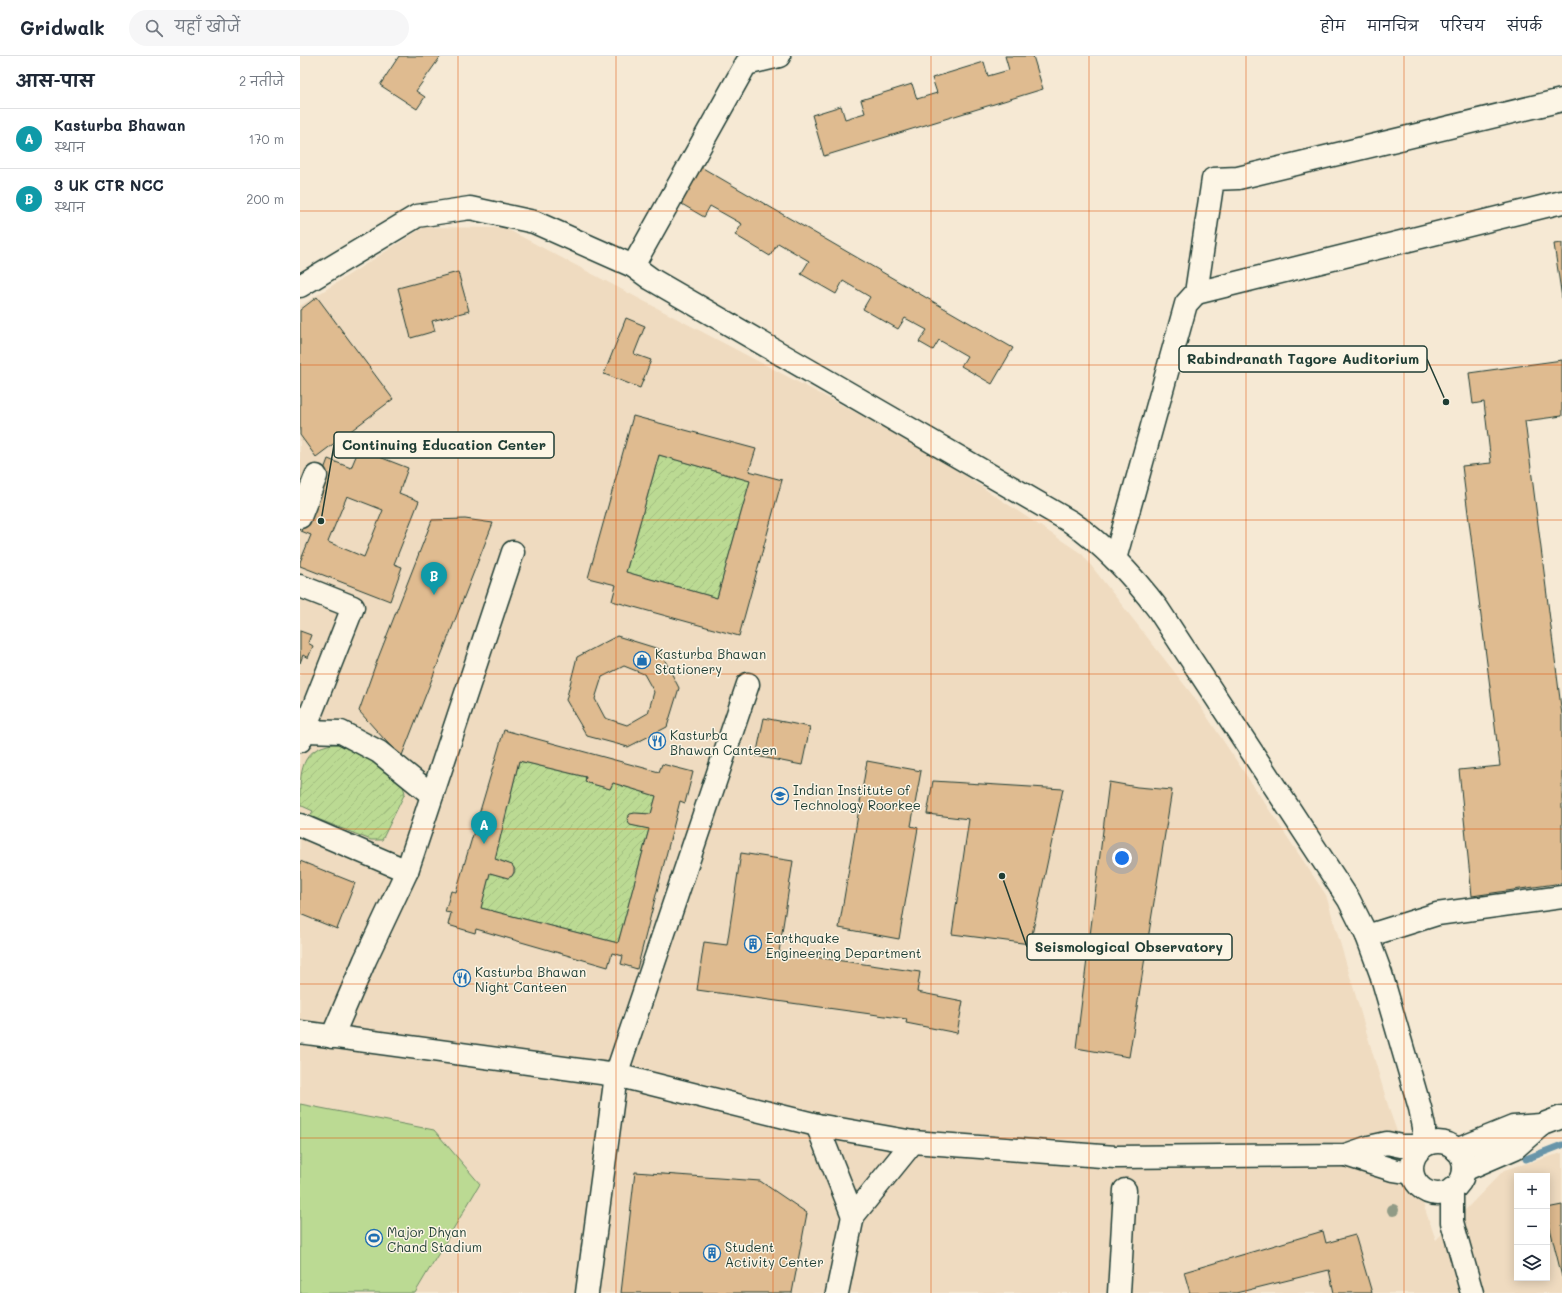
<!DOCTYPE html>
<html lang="hi">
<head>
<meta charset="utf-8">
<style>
  body { margin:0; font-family:Mali,"Playpen Sans Deva",sans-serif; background:#f6f6f7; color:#1f2937 }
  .controls { position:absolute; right:12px; bottom:12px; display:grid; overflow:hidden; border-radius:0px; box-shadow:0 2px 10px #0003 }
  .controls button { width:36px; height:36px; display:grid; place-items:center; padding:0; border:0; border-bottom:1px solid #e0e1e3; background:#fff; color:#1f2937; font:20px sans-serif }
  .you { position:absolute; left:822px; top:802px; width:14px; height:14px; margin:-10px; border:3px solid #fff; border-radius:50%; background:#1a73e8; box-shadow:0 0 0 6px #1a73e833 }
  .badge { display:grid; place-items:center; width:26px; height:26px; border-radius:50%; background:#1f6fb2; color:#fff; font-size:13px; font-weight:700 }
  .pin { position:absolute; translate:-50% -33px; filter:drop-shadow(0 1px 2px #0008) }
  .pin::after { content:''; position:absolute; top:21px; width:14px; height:12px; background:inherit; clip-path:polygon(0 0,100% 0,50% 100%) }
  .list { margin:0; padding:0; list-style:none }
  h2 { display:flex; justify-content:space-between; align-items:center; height:52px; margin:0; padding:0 16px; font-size:17px }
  h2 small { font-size:13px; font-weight:400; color:#747a83 }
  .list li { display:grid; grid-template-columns:26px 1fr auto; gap:12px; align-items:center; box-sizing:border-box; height:60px; padding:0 16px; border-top:1px solid #e0e1e3 }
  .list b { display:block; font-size:15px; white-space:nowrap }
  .list p { margin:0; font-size:13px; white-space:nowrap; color:#747a83 }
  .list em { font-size:13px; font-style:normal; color:#747a83 }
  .icon { flex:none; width:22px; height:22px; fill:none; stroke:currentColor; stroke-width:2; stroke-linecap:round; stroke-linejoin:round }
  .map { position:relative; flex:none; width:1262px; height:1237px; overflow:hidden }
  header { display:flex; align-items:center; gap:24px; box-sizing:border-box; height:56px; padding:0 20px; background:#fff; border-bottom:1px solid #e0e1e3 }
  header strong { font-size:19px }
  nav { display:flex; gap:22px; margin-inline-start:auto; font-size:14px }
  .search { width:280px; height:36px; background:#f6f6f7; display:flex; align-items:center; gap:10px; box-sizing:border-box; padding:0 14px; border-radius:22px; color:#747a83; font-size:15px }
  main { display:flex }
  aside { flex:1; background:#fff }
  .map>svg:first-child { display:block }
</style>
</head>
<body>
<header>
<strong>Gridwalk</strong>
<div class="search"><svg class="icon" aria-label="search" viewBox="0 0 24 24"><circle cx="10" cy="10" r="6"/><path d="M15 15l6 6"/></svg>यहाँ खोजें</div>
<nav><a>होम</a><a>मानचित्र</a><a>परिचय</a><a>संपर्क</a></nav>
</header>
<main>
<aside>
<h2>आस-पास<small>2 नतीजे</small></h2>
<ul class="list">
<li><span class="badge" style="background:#0f9aa8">A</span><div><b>Kasturba Bhawan</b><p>स्थान</p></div><em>170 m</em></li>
<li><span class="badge" style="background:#0f9aa8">B</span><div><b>3 UK CTR NCC</b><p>स्थान</p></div><em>200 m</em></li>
</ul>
</aside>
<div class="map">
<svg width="1262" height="1237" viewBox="0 0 1262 1237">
  <defs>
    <pattern id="garden-furrows" width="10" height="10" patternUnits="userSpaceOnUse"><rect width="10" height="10" fill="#bbda93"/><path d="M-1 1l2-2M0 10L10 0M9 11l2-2" fill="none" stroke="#a0bc7f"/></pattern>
  </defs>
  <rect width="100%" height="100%" fill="#f6e9d4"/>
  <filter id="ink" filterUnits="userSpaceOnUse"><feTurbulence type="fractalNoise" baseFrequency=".025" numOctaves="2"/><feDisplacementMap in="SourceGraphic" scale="8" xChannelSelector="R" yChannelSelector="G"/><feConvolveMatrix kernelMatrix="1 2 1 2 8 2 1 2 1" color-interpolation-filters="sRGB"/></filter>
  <g filter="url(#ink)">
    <path fill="#efdbc0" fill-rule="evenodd" d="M 124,171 L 205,172 L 625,393 L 782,498 L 894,641 L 1026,839 L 1090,1056 L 1136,1184 L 1204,1114 L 1262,1097 L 1262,1237 L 0,1237 L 0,250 ZM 1217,1120 L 1247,1120 L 1247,1222 L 1217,1222 Z"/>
    <g fill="url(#garden-furrows)" stroke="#6d8c64">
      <polygon points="359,399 450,425 417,542 326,516"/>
      <path d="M 33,688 L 40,688 L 73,702 L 102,727 L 105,737 L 82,784 L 71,784 L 10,760 L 13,755 L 2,750 L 0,746 C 0,716 0,693 33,688 Z"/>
      <path d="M 219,705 L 286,721 L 285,726 L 310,733 L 313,727 L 356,740 L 351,758 C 342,758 333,755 327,762 L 331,769 L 349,773 L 318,887 L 181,852 L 190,817 L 208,822 C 227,812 202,805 195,803 Z"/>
    </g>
    <polygon fill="#bbda93" stroke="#6d8c64" points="0,1048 134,1074 180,1128 115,1237 0,1237"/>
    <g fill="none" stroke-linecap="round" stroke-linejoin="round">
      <polyline stroke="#6895a9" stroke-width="7" points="1226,1103 1262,1089"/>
    </g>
    <g fill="#dfbb90" stroke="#1f3d34" fill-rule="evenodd">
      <polygon points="99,0 141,0 116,35 125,41 117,53 80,29"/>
      <polygon points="705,0 733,0 743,33 524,100 512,59 541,50 545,63 565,57 561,44 612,28 617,43 637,37 632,22 684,6 688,20 709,14"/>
      <polygon points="401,111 713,292 692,328 661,310 667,300 639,284 633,294 619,286 627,274 605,262 598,273 563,253 570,241 543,225 536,238 501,218 509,205 478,187 470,200 435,179 442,168 410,150 404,161 380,147"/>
      <polygon points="1262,187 1262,242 1254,188"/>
      <polygon points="158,216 169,255 132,265 135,275 111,282 98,232"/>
      <polygon points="17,241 93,343 16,401 0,379 0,254"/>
      <polygon points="326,262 345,270 334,298 351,304 340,332 304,318"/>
      <polygon points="1262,304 1262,360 1225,365 1262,659 1262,827 1172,840 1159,714 1200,710 1162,410 1191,407 1184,346 1173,348 1169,317"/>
      <path d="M 333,360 L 456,393 L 449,415 L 482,424 L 439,580 L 312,545 L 316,529 L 288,522 ZM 359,399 L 450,425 L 417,542 L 326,516 Z"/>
      <path d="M 59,393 L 108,412 L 99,437 L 119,445 L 94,508 L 102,511 L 90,545 L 0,510 L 0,506 L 11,479 L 1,475 L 28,403 L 51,412 ZM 47,440 L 83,454 L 64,501 L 28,486 Z"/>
      <polygon points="165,463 193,467 101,702 59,655 75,610 132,464"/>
      <polygon points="0,575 11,579 8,587 13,590 8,602 3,599 0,607"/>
      <path d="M 317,580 L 359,593 L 379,632 L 367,671 L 328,691 L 287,680 L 266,644 L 277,601 ZM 324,610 L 344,618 L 354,636 L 348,657 L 327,669 L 305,662 L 295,643 L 302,621 Z"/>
      <polygon points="464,662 510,671 502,709 456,700"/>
      <path d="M 204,674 L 359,716 L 362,708 L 393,716 L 385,747 L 380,745 L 337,913 L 321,908 L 323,900 L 312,897 L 308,911 L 176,873 L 175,877 L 148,869 L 151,857 L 145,856 L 151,835 L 156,836 ZM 219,705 L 286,721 L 285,726 L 310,733 L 313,727 L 356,740 L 351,758 L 335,757 L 330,758 L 327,762 L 330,769 L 349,773 L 318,887 L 181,852 L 190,817 L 208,822 L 212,820 L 214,816 L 214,812 L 212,809 L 195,803 Z"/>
      <polygon points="567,705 621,715 611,770 618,772 599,883 539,872"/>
      <polygon points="633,725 763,733 730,888 652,878 669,763 627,758"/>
      <polygon points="809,726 837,731 872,734 829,1001 776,992"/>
      <polygon points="441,797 493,805 479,896 620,916 617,936 663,945 657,977 606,967 607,963 397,934 404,886 427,889"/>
      <polygon points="0,805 55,827 37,873 0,858"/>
      <polygon points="335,1116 460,1125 507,1157 492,1237 321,1237"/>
      <polygon points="1262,1149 1262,1221 1247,1160 1247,1152"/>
      <polygon points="1023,1175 1026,1187 1055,1179 1072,1237 1034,1237 1029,1214 936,1237 890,1237 884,1216"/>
    </g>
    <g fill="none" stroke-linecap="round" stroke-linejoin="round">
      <g stroke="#1f3d34" stroke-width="25">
        <g id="minor">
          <polyline points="333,210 446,8 479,0"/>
          <path d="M 0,230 L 117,160 L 170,152 L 234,166 L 333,210 L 351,223 L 771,466 C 805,490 833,520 858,553 L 1049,844 L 1067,880 L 1081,918 L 1120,1052 L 1124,1071 L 1124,1090 L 1101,1090 L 1087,1087 L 1069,1091 L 1046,1099 L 815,1101 L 613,1086 L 517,1069 L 316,1019 L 0,976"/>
          <polyline points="896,237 1262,146"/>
          <polyline points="0,461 16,420"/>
          <polyline points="815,503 886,248 896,237 913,123 938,122 1262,44"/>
          <polyline points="0,530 53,551 0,685"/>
          <polyline points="4,675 41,676 79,696 132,739"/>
          <polyline points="0,769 107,815"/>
          <polyline points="1067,880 1137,858 1262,841"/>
          <polyline points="32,981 65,904 107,815 213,496"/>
          <polyline points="517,1069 553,1160"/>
          <circle cx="1138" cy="1112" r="26"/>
          <polyline points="1156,1094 1213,1071 1241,1069 1262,1061"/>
          <polyline points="1046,1099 1093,1114 1112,1117"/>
          <polyline points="1164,1114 1215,1092 1241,1069"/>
          <polyline points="1152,1133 1152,1166 1172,1237"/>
          <polyline points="287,1237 316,1019 448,628"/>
          <polyline points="537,1237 553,1160 613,1086"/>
          <polyline points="819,1237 825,1134"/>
        </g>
      </g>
      <use href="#minor" stroke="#fcf5e5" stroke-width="22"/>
    </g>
    <circle fill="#919b86" cx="1093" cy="1154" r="6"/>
  </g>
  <path fill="none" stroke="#de580e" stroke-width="1" stroke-opacity="0.55" d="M 158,0 L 158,1237M 316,0 L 316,1237M 473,0 L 473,1237M 631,0 L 631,1237M 789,0 L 789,1237M 946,0 L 946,1237M 1104,0 L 1104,1237M 0,155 L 1262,155M 0,309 L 1262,309M 0,464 L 1262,464M 0,618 L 1262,618M 0,773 L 1262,773M 0,928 L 1262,928M 0,1082 L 1262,1082"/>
  <defs>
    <g id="shop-ring" transform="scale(0.9)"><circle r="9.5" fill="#fcf5e5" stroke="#1f6fb2" stroke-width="1.5"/><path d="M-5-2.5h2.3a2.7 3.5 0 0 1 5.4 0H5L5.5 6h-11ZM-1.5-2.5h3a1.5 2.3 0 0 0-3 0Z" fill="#1f6fb2"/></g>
    <g id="restaurant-ring" transform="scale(0.9)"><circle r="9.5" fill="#fcf5e5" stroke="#1f6fb2" stroke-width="1.5"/><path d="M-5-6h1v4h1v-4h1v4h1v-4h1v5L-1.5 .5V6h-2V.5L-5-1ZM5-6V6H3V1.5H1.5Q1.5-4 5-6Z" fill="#1f6fb2"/></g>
    <g id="university-ring" transform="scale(0.9)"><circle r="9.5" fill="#fcf5e5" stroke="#1f6fb2" stroke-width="1.5"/><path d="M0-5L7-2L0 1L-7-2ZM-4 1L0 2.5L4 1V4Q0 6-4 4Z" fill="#1f6fb2"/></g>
    <g id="building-ring" transform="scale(0.9)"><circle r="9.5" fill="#fcf5e5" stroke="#1f6fb2" stroke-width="1.5"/><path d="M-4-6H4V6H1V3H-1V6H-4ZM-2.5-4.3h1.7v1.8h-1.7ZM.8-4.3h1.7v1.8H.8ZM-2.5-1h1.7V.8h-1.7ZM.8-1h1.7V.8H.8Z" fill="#1f6fb2"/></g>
    <g id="stadium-ring" transform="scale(0.9)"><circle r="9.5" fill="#fcf5e5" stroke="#1f6fb2" stroke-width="1.5"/><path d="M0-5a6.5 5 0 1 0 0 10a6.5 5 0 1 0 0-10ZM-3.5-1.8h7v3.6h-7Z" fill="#1f6fb2"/></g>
  </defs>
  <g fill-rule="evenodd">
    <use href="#shop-ring" x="342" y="604"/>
    <use href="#restaurant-ring" x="357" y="685"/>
    <use href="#university-ring" x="480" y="740"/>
    <use href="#building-ring" x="453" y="888"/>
    <use href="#restaurant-ring" x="162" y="922"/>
    <use href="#stadium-ring" x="74" y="1182"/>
    <use href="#building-ring" x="412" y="1197"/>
  </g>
  <g text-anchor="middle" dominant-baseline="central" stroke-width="3" stroke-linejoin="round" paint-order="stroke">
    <g font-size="13" fill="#1f3d34" stroke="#fcf5e5" text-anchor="start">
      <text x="355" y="597">Kasturba Bhawan<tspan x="355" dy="15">Stationery</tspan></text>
      <text x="370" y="678">Kasturba<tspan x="370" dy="15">Bhawan Canteen</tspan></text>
      <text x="493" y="733">Indian Institute of<tspan x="493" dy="15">Technology Roorkee</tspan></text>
      <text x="466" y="881">Earthquake<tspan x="466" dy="15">Engineering Department</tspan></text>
      <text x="175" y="915">Kasturba Bhawan<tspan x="175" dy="15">Night Canteen</tspan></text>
      <text x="87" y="1175">Major Dhyan<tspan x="87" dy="15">Chand Stadium</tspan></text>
      <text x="425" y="1190">Student<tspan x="425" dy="15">Activity Center</tspan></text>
    </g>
  </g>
  <path fill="none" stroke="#1f3d34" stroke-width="1.5" d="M1146 346L1127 303M21 465L34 389M702 820L727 891"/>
  <g fill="#1f3d34" stroke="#fcf5e5" stroke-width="1.5">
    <circle cx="1146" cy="346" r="4"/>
    <circle cx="21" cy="465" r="4"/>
    <circle cx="702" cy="820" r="4"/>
  </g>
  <g fill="#fcf5e5" stroke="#1f3d34" stroke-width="1.5">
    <rect x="879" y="290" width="248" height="26" rx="4"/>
    <rect x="34" y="376" width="220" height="26" rx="4"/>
    <rect x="727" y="878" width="205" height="26" rx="4"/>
  </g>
  <g font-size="14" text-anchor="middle" font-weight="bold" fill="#1f3d34">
    <text x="1003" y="308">Rabindranath Tagore Auditorium</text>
    <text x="144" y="394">Continuing Education Center</text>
    <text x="829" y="896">Seismological Observatory</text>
  </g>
</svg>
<div class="controls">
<button>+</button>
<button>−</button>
<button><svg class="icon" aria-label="layers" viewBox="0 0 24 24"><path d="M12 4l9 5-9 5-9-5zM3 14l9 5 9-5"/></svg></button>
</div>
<div class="you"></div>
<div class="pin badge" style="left:184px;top:788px;background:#0f9aa8">A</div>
<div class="pin badge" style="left:134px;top:539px;background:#0f9aa8">B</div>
</div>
</main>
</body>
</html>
